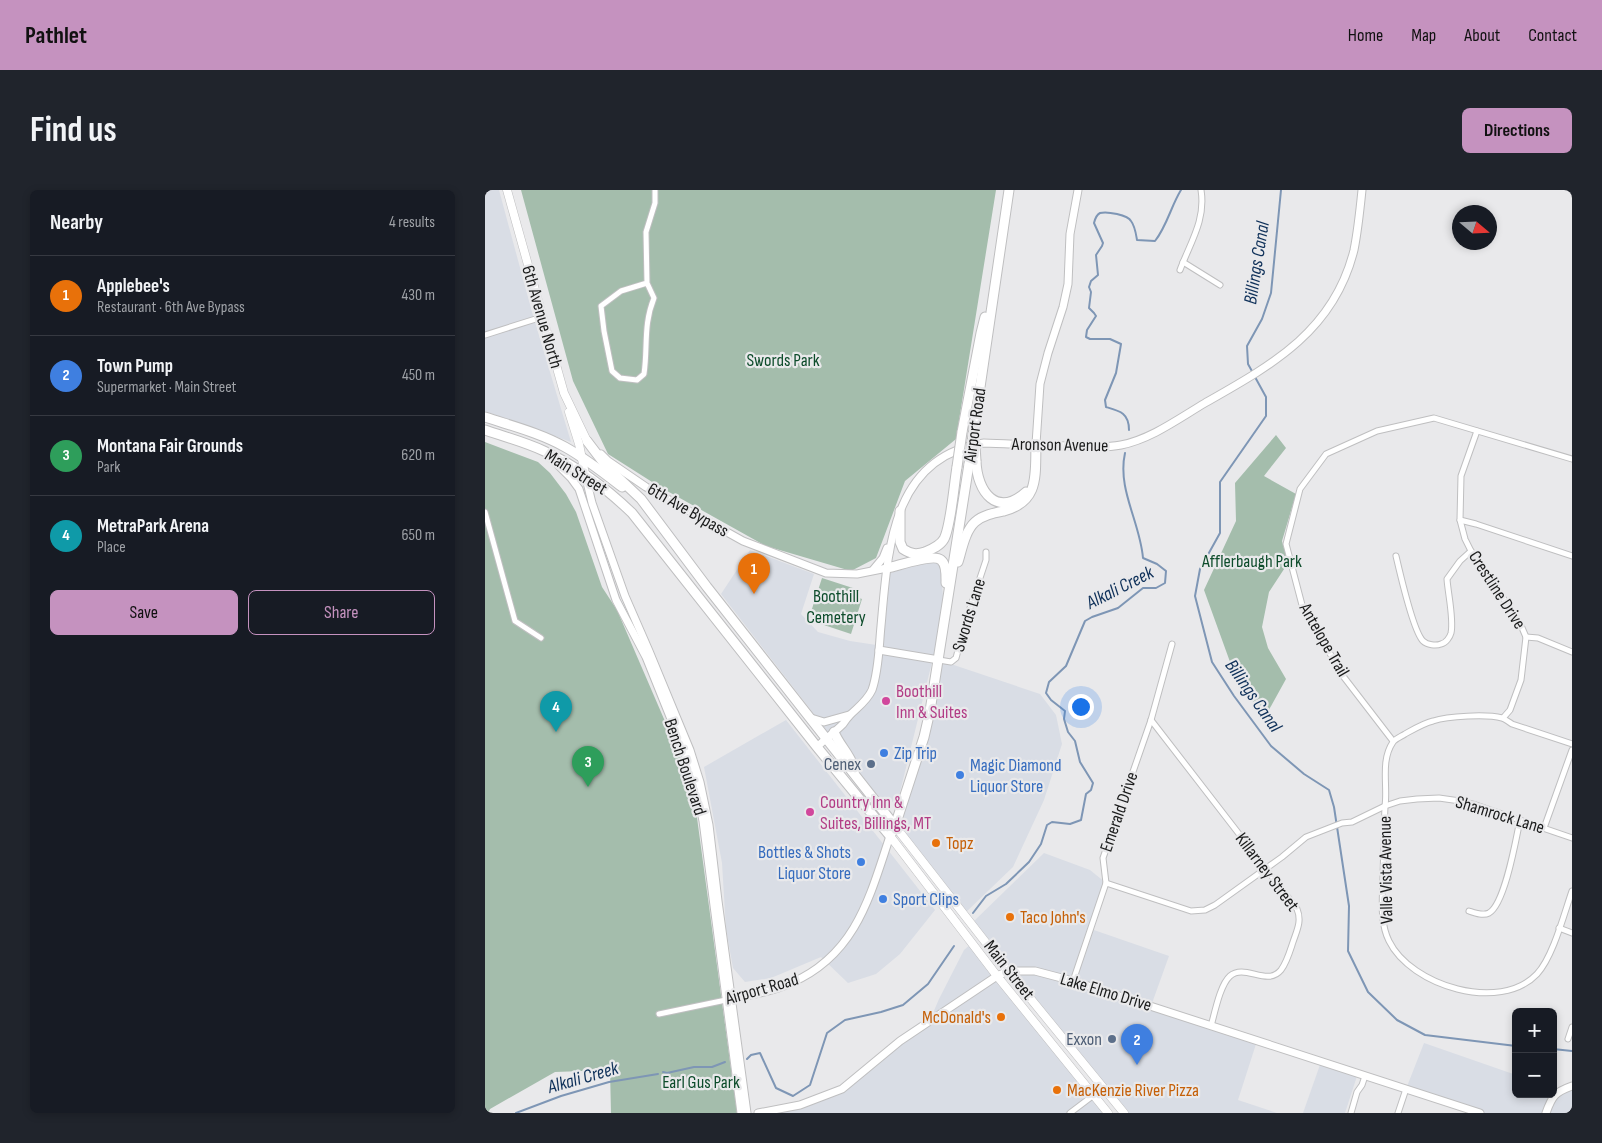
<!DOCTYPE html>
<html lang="en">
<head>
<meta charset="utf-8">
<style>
  body { margin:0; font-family:"Sofia Sans Condensed",sans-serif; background:#20242c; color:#f1f3f6 }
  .controls { position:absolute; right:15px; bottom:15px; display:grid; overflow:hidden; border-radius:8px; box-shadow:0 2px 8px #0003 }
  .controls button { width:45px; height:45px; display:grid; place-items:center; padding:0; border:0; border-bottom:1px solid #363941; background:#171b24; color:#f1f3f6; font:25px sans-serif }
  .compass { position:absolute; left:967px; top:15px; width:45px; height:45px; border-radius:50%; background:#171b24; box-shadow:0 2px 8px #0003; rotate:109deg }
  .you { position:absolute; left:595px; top:516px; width:18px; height:18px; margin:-12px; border:4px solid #fff; border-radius:50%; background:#1a73e8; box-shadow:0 0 0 8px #1a73e833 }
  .badge { display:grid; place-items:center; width:32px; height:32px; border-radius:50%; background:#c592bf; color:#fff; font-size:16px; font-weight:700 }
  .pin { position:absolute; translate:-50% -41px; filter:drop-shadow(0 1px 2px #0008) }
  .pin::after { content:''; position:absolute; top:26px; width:18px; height:15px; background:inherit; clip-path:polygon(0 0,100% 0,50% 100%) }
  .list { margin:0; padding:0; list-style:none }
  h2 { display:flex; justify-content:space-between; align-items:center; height:65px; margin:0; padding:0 20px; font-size:21px }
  h2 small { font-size:16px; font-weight:400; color:#9ea1a6 }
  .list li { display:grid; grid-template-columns:32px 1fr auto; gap:15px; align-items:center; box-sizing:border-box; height:80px; padding:0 20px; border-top:1px solid #363941 }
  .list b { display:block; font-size:19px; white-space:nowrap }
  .list p { margin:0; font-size:16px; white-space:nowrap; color:#9ea1a6 }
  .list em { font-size:16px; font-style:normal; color:#9ea1a6 }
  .actions { display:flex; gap:10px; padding:15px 20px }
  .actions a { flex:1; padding:11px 0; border:1px solid #c592bf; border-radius:8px; text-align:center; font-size:18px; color:#c592bf }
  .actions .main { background:#c592bf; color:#111 }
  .map { position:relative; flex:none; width:1087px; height:923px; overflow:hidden; border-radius:8px }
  header { display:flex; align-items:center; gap:30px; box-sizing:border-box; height:70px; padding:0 25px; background:#c592bf; color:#111 }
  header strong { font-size:24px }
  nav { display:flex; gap:28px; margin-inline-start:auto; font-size:18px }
  .intro { display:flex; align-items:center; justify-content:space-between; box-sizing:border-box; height:120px; padding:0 30px }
  h1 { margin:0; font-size:35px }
  .button { padding:12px 22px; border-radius:8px; background:#c592bf; color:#111; font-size:18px; font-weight:700 }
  main { display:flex; gap:30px; padding:0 30px }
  aside { flex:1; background:#171b24; border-radius:8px; box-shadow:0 2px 8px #0003 }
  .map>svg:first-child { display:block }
</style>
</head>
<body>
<header>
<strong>Pathlet</strong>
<nav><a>Home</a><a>Map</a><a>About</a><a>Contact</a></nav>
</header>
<div class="intro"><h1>Find us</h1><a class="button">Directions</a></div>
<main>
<aside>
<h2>Nearby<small>4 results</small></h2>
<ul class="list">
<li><span class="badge" style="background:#e8710a">1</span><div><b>Applebee's</b><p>Restaurant · 6th Ave Bypass</p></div><em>430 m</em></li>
<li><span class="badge" style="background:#3f7fe0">2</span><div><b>Town Pump</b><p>Supermarket · Main Street</p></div><em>450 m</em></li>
<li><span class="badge" style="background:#2e9e5b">3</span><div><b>Montana Fair Grounds</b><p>Park</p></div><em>620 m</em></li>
<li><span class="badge" style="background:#0f9aa8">4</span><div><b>MetraPark Arena</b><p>Place</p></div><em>650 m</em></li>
</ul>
<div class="actions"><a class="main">Save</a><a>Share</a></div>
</aside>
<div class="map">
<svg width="1087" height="923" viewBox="0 0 1087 923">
  <rect width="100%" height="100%" fill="#e9e9eb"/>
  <g fill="#d9dde5">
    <polygon points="0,0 14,0 47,122 86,252 0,221"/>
    <polygon points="265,360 329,384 316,424 333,442 365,451 398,456 405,383 450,370 455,375 458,406 450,460 414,606 404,615 398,613 236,404"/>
    <polygon points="454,470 555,504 571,525 577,554 559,610 528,677 479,724 410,636 440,543"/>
    <polygon points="301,530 450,720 415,764 391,784 363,793 336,767 286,788 260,792 248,778 241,739 237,673 219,577"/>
    <polygon points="559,663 605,680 621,693 606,739 684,766 666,816 772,851 753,910 792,923 640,923 487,733"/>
    <polygon points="487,753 623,923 273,923 315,915 357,899 445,830 454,809 479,760"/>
    <polygon points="939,853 1031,885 1031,904 1068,904 1068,899 1074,901 1087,896 1087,923 994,923 921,899"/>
    <polygon points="836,872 873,883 860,923 818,923"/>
  </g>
  <g fill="#a4bdac">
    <polygon points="36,0 511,0 471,249 420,291 391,368 366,381 281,356 175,297 123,264 88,191"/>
    <polygon points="791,245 801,258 779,286 811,304 797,351 803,373 784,402 777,437 783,458 801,489 780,527 753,494 719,400 751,331 750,293"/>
    <polygon points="0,252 53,272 65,283 81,304 91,322 117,397 132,420 201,580 210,613 252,923 126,923 125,880 70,882 5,919 3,923 0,923"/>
    <polygon points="337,388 374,400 372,407 377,409 366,444 327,431 324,428"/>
  </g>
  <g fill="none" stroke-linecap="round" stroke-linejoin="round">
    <g stroke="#7e96b5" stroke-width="2">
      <polyline points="768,183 763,174 762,156 777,129 786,103 796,0"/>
      <polyline points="770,187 781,207 781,226 735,292 735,343 715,379 710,406 727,472 749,506 786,556 819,584 844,600 849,617 864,716 863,761 883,802 912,830 940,845 1031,856"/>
      <path d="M 644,240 C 644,223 635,221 621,217 L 620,210 L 631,183 L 636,154 L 625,149 L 605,149 L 601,147 L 602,140 L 611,126 L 609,123 L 604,118 L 606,102 L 604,97 L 606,91 L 613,85 L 611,65 L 617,56 L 618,53 L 609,33 C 610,29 611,25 615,23 C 622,21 643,25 646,31 C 650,36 651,44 652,50 L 670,51 C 682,36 686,16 696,0"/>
      <path d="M 488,723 L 501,706 L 521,694 L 544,672 L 556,654 L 562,635 L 567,632 L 585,634 L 596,630 L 601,604 L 606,600 L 608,593 L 595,572 L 590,551 L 583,542 L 579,529 L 580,521 L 566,510 L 561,503 L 564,492 L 581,476 L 600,431 L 607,427 L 633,418 L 658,398 L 671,398 L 680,393 L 681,381 L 672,374 L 658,368 C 655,332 632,299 640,263"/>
      <polyline points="1068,859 1087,861"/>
      <polyline points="262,869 266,865 275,863 291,898 308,906 325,895 342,843 360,830 396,822 418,815 443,794 469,756"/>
      <polyline points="178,882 182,883 209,877 227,877 240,872"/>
      <polyline points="31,923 76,906 124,892 173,884"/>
    </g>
    <g stroke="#bfbfc0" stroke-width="7">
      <g id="street">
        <polyline points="698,72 735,95"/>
        <path d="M 695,80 C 705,53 721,30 716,0"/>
        <path d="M 162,93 L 136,101 L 116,116 L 119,141 L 127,181 L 135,188 L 152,190 L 159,184 C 163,157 158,135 169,108 L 162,93 L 161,42 L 170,13 L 170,0"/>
        <polyline points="0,145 57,127"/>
        <polyline points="992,241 976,286 975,330 980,349 986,361 1035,433 1041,447 1036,490 1025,520 1018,528"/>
        <polyline points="0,322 30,431 56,448"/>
        <polyline points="975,330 991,334 1087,366"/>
        <path d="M 911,366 C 915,383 928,441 938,451 C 942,455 951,456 956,454 C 961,453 965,447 966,443 C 969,429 963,404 962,389 L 975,371 L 986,361"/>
        <polyline points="1041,447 1053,448 1087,462"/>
        <polyline points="454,470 466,472 471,468 481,430 501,370 501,362"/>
        <path d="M 666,530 L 812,719 C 817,731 812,740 808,752 C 805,761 802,772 796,780 C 782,797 760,773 745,786 C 735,795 730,822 726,836"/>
        <polyline points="908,551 858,486 817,415 801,354 815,299 841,264 892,241 949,228 1087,269"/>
        <path d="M 1087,554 L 1027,534 C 1024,532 1020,529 1017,528 C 1002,524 963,526 948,531 C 939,533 929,539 920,544 C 917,546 910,549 908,552 C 895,571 903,596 900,616 C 899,639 899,661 898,684 C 898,707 894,731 904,751 C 926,796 1015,823 1052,784 C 1068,767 1079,724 1087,701"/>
        <polyline points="1059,638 1087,560"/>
        <polyline points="621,693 706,721 720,720 730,715 797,667 821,647 857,633 867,632 900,616 915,611 932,609 954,608 975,611 991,615 1087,648"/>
        <path d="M 984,721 C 990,723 998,726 1004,723 C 1020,714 1031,649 1035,630"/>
        <polyline points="1074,738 1087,743"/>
        <polyline points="588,791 621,693 618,668 666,530 687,454"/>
        <polyline points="174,824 241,810"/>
        <polyline points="1083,849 1087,837"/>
        <polyline points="585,923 618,898"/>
        <polyline points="866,923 872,902 877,895 880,886"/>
        <polyline points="913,923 921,899"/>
      </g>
    </g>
    <g stroke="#bfbfc0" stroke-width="9">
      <g id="secondary">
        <polyline points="551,254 555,194 563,163 578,117 583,94 585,44 593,0"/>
        <polyline points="116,264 123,271 161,297 258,351 341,383 372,384 402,378"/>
        <polyline points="63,265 86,288 94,299 131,410 161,467 202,569 212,601 218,631 256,923"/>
        <polyline points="100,284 107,313 140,406 164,461 205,560 215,592 224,635 233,711 262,923"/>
        <polyline points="388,380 398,368 402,358"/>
        <polyline points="394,460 454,470"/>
        <polyline points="326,528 339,532 364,525"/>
        <path d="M 332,557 C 340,549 350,542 358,534 C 360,531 362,528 365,525 C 373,517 382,511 387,500 C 394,480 394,456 396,436 C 403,360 406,267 499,253 C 529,254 560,256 590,256 C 605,257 621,258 636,255 C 666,249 693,229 720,213 C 787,175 849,141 869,60 C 873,40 875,20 877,0"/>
        <path d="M 243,809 C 264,805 287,802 306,793 C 371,765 385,706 405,646"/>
        <polyline points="273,923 315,915 357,899 415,851 512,786 523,781 550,781 588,791 995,923"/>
        <path d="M 1061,923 C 1067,906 1070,902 1087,896"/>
      </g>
    </g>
    <g stroke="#bfbfc0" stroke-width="9">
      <g id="primary">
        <polyline points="22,0 79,203 102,251"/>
        <polyline points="84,222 94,254 100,284"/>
        <polyline points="410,636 523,781 639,923"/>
        <polyline points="405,646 512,786 623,923"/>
      </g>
    </g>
    <g stroke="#bfbfc0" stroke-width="11">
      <g id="highway">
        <path d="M 0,227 C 27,236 55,243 80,257 C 100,268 119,283 137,297"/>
        <polyline points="489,238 524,0"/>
        <path d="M 0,240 C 20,247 40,252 59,261 C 92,276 121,298 147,323 L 332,557 L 405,646 L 410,636 L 439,547 L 445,521 L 484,274"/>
        <polyline points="477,242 496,143 500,127"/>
        <polyline points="102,251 121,276 156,309 222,397 410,636"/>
        <path d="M 491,271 C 492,302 512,328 541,302"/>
        <path d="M 415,321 L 415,352 L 418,359 C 426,364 431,365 440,362 C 447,359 455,356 459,349 C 466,336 469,294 472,277"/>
        <path d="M 473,372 C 477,359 480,341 490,332 C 498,325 509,323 519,321 C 555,311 550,285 551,254"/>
        <path d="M 402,378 C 413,376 448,363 456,370 C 462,375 461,386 461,393"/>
        <path d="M 349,542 C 354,555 365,564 370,580"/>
      </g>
    </g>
    <use href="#street" stroke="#fff" stroke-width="5"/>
    <use href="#secondary" stroke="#fff" stroke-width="7"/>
    <use href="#primary" stroke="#fff" stroke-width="8"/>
    <use href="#highway" stroke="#fff" stroke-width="9"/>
    <g stroke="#bfbfc0" stroke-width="11" stroke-linecap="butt">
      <g id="highway-bridge">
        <polyline points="490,256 491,271"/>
        <polyline points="484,274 489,238"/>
        <polyline points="472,277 477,242"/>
      </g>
    </g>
    <use href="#highway-bridge" stroke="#fff" stroke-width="9"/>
  </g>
  <g fill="#d1479c" stroke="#e9e9eb" stroke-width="2">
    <circle cx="401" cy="511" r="5"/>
    <circle cx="325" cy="622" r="5"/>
  </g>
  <g fill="#3f7fe0" stroke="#e9e9eb" stroke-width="2">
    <circle cx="399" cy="563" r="5"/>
    <circle cx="475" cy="585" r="5"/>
    <circle cx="376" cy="672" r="5"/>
    <circle cx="398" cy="709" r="5"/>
  </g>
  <g fill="#5c6f8a" stroke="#e9e9eb" stroke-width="2">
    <circle cx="386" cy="574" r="5"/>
    <circle cx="627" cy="849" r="5"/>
  </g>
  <g fill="#e8710a" stroke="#e9e9eb" stroke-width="2">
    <circle cx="451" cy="653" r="5"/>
    <circle cx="525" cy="727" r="5"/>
    <circle cx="516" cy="827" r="5"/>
    <circle cx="572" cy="900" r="5"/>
  </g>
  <g text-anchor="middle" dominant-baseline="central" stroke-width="4.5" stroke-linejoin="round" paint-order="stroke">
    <g font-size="18" fill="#1a1b1b" stroke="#e9e9eb">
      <text transform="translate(57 127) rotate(74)">6th Avenue North</text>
      <text transform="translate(490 235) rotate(-82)">Airport Road</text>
      <text transform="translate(575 255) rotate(1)">Aronson Avenue</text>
      <text transform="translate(91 282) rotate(32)">Main Street</text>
      <text transform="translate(203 320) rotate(30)">6th Ave Bypass</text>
      <text transform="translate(1012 400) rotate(57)">Crestline Drive</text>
      <text transform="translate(484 425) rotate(-73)">Swords Lane</text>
      <text transform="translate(839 450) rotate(60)">Antelope Trail</text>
      <text transform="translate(200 577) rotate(72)">Bench Boulevard</text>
      <text transform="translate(634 622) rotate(-71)">Emerald Drive</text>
      <text transform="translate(1015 625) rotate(17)">Shamrock Lane</text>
      <text transform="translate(901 680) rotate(-91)">Valle Vista Avenue</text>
      <text transform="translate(782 682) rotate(53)">Killarney Street</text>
      <text transform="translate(524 780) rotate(52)">Main Street</text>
      <text transform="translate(277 799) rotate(-16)">Airport Road</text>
      <text transform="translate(621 802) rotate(17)">Lake Elmo Drive</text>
    </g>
    <g font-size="18" fill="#0d4c2b" stroke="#e9e9eb">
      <text x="298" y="170">Swords Park</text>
      <text x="767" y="371">Afflerbaugh Park</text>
      <text x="351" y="406">Boothill<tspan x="351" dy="21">Cemetery</tspan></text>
      <text x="216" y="892">Earl Gus Park</text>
    </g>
    <g font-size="18" fill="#b23c85" stroke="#e9e9eb" text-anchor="start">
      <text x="411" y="501">Boothill<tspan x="411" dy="21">Inn &amp; Suites</tspan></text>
      <text x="335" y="612">Country Inn &amp;<tspan x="335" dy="21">Suites, Billings, MT</tspan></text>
    </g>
    <g font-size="18" fill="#366cbe" stroke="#e9e9eb" text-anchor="start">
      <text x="409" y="563">Zip Trip</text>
      <text x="485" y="575">Magic Diamond<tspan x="485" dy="21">Liquor Store</tspan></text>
      <text x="366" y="662" text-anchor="end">Bottles &amp; Shots<tspan x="366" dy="21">Liquor Store</tspan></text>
      <text x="408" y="709">Sport Clips</text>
    </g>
    <g font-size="18" fill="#4e5e75" stroke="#e9e9eb" text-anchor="end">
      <text x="376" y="574">Cenex</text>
      <text x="617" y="849">Exxon</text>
    </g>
    <g font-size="18" fill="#c56008" stroke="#e9e9eb" text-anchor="start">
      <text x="461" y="653">Topz</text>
      <text x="535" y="727">Taco John's</text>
      <text x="506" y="827" text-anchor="end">McDonald's</text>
      <text x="582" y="900">MacKenzie River Pizza</text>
    </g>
    <g font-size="19" font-style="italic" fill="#0e3059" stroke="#e9e9eb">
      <text transform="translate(772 73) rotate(-81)">Billings Canal</text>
      <text transform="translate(635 398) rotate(-27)">Alkali Creek</text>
      <text transform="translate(768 506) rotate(55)">Billings Canal</text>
      <text transform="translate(98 888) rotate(-16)">Alkali Creek</text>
    </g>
  </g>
</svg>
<div class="controls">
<button>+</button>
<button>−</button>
</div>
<svg class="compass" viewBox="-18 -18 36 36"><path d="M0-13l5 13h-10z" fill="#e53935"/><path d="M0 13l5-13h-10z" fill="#9ea1a6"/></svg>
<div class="you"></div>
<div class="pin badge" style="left:269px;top:404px;background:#e8710a">1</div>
<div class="pin badge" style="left:652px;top:875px;background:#3f7fe0">2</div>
<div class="pin badge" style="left:103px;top:597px;background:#2e9e5b">3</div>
<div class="pin badge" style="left:71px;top:542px;background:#0f9aa8">4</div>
</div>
</main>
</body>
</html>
